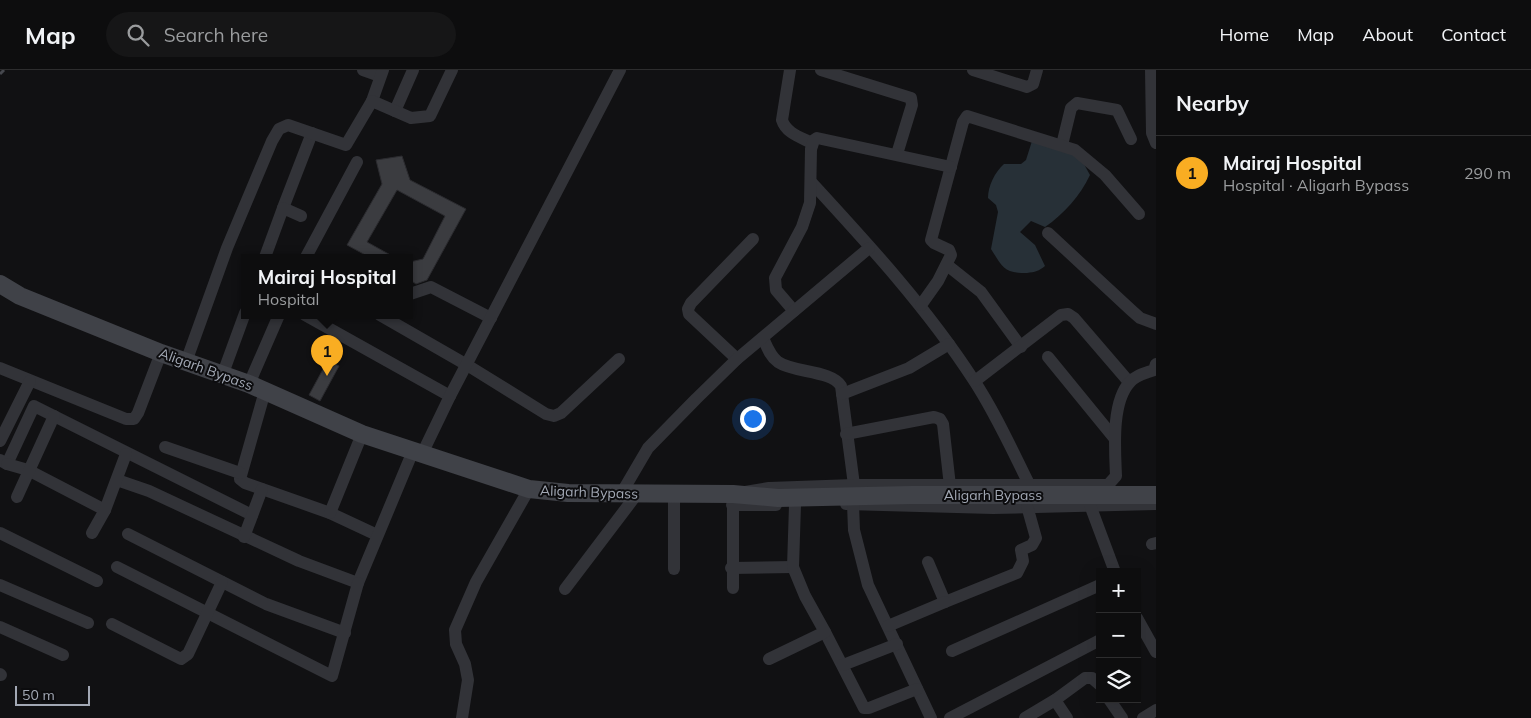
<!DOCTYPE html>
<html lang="en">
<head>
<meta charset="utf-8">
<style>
  body { margin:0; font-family:Mulish,sans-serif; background:#161617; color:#f1f3f6 }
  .controls { position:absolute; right:15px; bottom:15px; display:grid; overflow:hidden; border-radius:0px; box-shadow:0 5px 20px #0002 }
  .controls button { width:45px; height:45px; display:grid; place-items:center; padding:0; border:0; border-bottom:1px solid #2d2d2e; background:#0d0d0e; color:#f1f3f6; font:25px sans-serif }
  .scale { position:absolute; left:15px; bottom:12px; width:75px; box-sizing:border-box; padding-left:5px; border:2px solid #a2a8b4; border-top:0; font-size:14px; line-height:18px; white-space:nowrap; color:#a2a8b4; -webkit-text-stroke:4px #0c0c0e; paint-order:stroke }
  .you { position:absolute; left:752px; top:348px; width:18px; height:18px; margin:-12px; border:4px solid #fff; border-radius:50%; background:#1a73e8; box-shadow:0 0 0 8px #1a73e833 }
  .badge { display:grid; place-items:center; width:32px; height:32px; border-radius:50%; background:#f9ad22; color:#111; font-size:16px; font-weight:700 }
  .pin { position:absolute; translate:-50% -41px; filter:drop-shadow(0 1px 2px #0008) }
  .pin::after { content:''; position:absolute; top:26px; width:18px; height:15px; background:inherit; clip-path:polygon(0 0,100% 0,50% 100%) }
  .popup { position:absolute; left:241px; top:184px; width:172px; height:65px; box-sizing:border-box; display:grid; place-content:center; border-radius:0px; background:#0d0d0e; filter:drop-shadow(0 1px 4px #0005); font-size:16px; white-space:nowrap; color:#9a9c9e }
  .popup b { font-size:19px; color:#f1f3f6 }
  .popup::after { content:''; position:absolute; left:50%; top:100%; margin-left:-10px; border:10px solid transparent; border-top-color:#0d0d0e }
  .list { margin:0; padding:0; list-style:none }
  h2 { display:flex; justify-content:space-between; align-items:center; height:65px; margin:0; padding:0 20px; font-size:21px }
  h2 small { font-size:16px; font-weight:400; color:#9a9c9e }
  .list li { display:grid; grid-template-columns:32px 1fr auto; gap:15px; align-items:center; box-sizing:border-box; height:75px; padding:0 20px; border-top:1px solid #2d2d2e }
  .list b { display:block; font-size:19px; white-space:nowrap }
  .list p { margin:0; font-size:16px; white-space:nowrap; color:#9a9c9e }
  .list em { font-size:16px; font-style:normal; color:#9a9c9e }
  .icon { flex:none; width:28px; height:28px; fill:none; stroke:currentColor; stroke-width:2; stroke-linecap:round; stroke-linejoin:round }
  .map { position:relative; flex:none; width:1156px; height:648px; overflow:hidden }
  header { display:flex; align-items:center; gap:30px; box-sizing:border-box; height:70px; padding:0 25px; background:#0d0d0e; border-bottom:1px solid #2d2d2e }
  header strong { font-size:24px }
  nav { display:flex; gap:28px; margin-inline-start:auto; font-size:18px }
  .search { width:350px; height:45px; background:#161617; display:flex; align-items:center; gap:12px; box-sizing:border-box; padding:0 18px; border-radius:28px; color:#9a9c9e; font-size:19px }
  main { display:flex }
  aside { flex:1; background:#0d0d0e }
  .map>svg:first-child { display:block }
</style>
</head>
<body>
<header>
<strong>Map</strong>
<div class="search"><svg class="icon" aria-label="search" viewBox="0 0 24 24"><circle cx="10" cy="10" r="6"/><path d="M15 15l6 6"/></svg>Search here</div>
<nav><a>Home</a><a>Map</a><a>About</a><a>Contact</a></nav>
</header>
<main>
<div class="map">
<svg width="1156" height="648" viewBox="0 0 1156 648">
  <rect width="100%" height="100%" fill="#111113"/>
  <path fill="#273037" d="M 1032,71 L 1080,87 L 1090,105 C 1080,126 1064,144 1045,157 L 1031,151 L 1020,162 L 1035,175 L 1045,196 C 1039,201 1035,202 1027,203 C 1004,203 1003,198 991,179 L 998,142 L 996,135 L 988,128 C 988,116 995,102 1004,94 L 1021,94 L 1026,90 Z"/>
  <g fill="#3b3c40" stroke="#2b2b2f">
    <polygon points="402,86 410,110 466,139 427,210 416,214 410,210 410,192 423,189 445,146 397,120 367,172 394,187 369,187 347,175 382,114 376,90"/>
    <polygon points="328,290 339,296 320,331 309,325"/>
  </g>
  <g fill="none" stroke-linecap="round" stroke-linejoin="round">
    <g stroke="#323338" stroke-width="12">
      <polyline points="363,0 380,6"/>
      <path d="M 790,0 L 782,50 C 786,63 800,67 812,73"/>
      <polyline points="821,0 911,28 912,35 897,84"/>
      <polyline points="973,0 1027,17 1033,14 1037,0"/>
      <polyline points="1151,0 1152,63 1156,73"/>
      <polyline points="372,31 383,0"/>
      <polyline points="395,41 413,0"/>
      <polyline points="1062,75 1071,38 1077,33 1117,40 1131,69"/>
      <path d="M 812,113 C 869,175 927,238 973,309 C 995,342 1012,380 1030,416"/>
      <polyline points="283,138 312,63"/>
      <polyline points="1048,163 1131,240 1140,248 1156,254"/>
      <polyline points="265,187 283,138 301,146"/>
      <polyline points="306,187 357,92"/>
      <polyline points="947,195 981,222 1021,277"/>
      <polyline points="410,224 431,217 491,248"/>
      <polyline points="921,235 938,211 951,185 949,180 934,173 931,170 963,52 967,46 1075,80 1105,105 1139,144"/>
      <polyline points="794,241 776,220 775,208 802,157 810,133 811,79 814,70 817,68 951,97"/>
      <polyline points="305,245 450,326"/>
      <polyline points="380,245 467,295 546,344 554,346 561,343 619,289"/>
      <path d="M 763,268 C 767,277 770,286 778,292 C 794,303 831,300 841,316 L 854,415"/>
      <polyline points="1048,287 1115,369"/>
      <polyline points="737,289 689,244 688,239 691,233 753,169"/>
      <polyline points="186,292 227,178 272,71 279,59 288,55 346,75 372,31 411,48 430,46 452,0"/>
      <polyline points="0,298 126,349 134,349 138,343 161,283"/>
      <polyline points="222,306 245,243"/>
      <polyline points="975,311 1061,245 1068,244 1074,248 1129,312"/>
      <polyline points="249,314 279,245"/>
      <polyline points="265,321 240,409 245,413 330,443 377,465"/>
      <polyline points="842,324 909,298 949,274"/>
      <polyline points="846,364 934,347 940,349 943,354 950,416"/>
      <polyline points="0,371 30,311"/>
      <polyline points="165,377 240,403"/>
      <polyline points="422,384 450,326 620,0"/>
      <polyline points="0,390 7,394 34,336 252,445"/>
      <polyline points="7,394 28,400 105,440"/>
      <polyline points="117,410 149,421 299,491 358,513 413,381"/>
      <polyline points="621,424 648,378 696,329 737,289 869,178"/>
      <polyline points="17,427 54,346"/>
      <polyline points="846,434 993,438 1156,434"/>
      <polyline points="853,434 854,460 868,515 931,648"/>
      <polyline points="732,435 776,435"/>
      <polyline points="1090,435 1115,502"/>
      <polyline points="330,443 362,364"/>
      <polyline points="0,463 97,511"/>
      <polyline points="92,463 105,440 126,384"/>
      <polyline points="128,464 266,534 345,563"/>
      <polyline points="244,467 262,419"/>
      <polyline points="1152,474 1156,473"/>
      <polyline points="928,492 945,532 1017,503 1023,491 1021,480 1032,475 1036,468 1027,436"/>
      <polyline points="117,497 332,606 358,513"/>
      <polyline points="731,498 793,497"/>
      <polyline points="674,499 674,424"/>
      <polyline points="0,515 88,553"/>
      <path d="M 733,518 L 733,424 L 769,418 L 854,415 L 1108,415 L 1116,406 C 1115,380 1111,332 1130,312 C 1136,305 1146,303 1154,300 L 1156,294"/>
      <polyline points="565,519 637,424"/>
      <polyline points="1137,548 1156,582"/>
      <polyline points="112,554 181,589 188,584 222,512"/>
      <polyline points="888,556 945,532"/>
      <polyline points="0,557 63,585"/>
      <polyline points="825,562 864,638 869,638 917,619"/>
      <polyline points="952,581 1100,515"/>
      <polyline points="769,589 825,562 805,526 793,497 795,435"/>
      <polyline points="843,595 897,574"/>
      <polyline points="0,604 1,605"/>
      <polyline points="1109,629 1122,648"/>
      <polyline points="1055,630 1085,608 1092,608 1100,615"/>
      <polyline points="462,648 468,610 465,594 456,574 455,560 476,512 529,419"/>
      <polyline points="950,648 1100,570"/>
      <polyline points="1025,648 1055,630 1067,648"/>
      <polyline points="1143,648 1156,640"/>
    </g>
    <polyline stroke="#404248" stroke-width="18" points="0,214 20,226 161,283 249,314 362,364 529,419 568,423 733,424 778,428 911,425 1156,425"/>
    <polyline stroke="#45474d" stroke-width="3" stroke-dasharray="6 5" stroke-linecap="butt" points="0,4 4,0"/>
  </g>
  <g text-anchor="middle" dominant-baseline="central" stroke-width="4" stroke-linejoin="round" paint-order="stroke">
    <g font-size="14" fill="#a2a8b4" stroke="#0c0c0e">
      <text transform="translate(206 299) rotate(20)">Aligarh Bypass</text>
      <text transform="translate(589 422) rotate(2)">Aligarh Bypass</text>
      <text x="993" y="425">Aligarh Bypass</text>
    </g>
  </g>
</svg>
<div class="controls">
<button>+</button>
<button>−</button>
<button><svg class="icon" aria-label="layers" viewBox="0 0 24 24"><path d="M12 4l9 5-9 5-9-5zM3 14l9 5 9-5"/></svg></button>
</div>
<div class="scale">50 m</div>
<div class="you"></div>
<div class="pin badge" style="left:327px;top:306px">1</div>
<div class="popup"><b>Mairaj Hospital</b>Hospital</div>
</div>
<aside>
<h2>Nearby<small></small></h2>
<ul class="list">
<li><span class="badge">1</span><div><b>Mairaj Hospital</b><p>Hospital · Aligarh Bypass</p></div><em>290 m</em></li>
</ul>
</aside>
</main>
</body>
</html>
